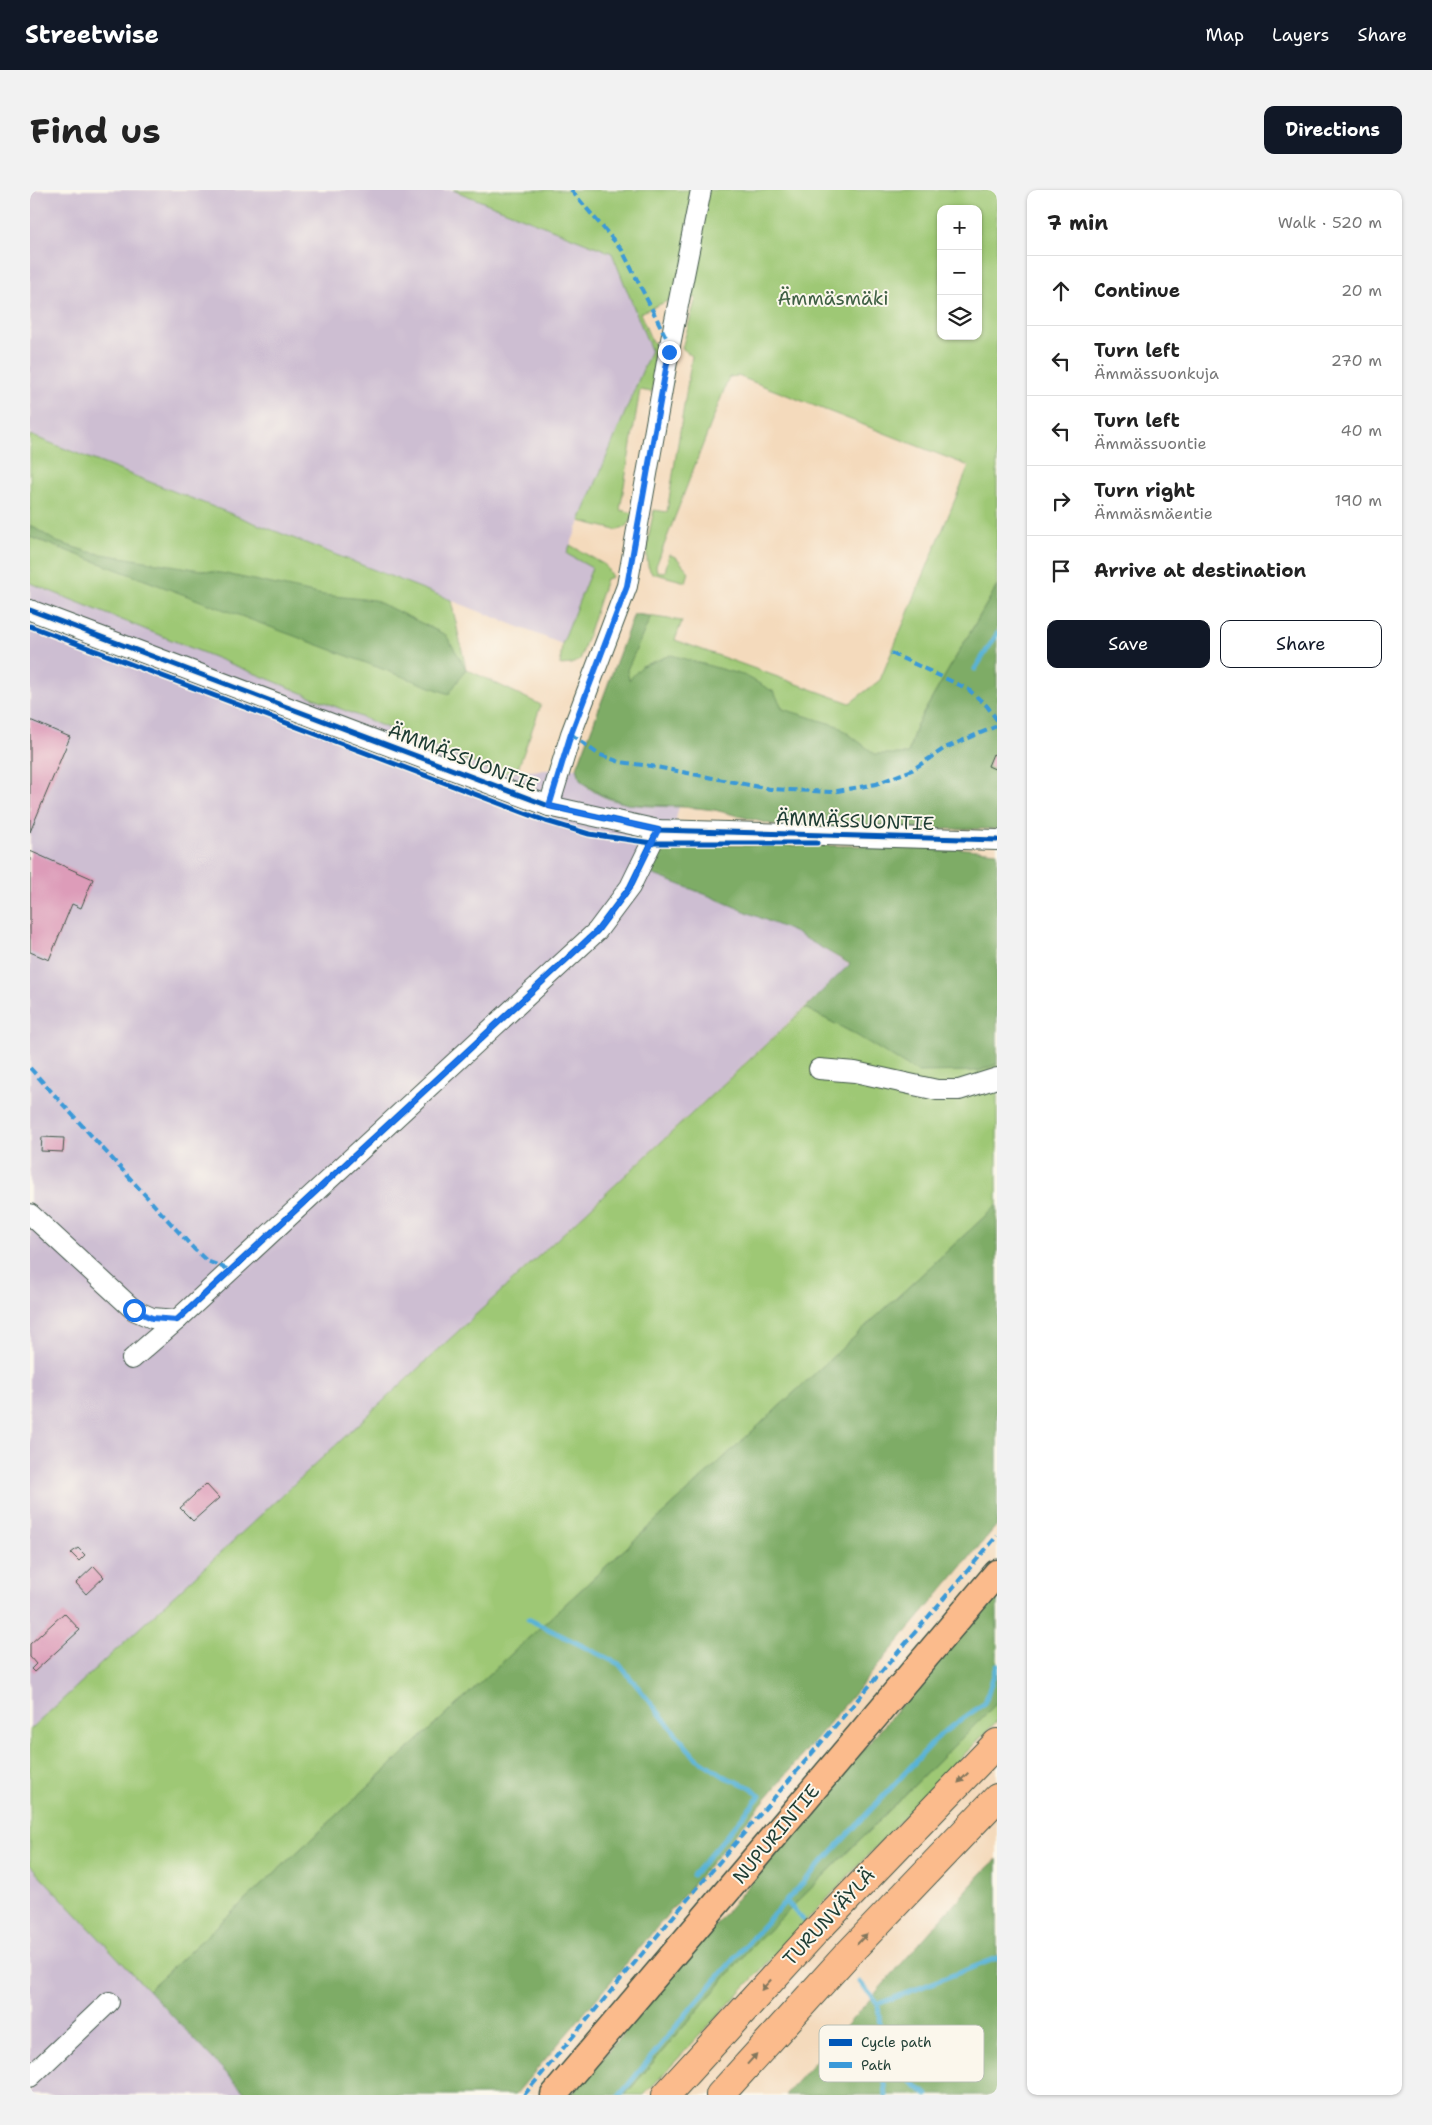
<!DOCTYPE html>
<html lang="en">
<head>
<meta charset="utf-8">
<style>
  body { margin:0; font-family:"Shantell Sans",sans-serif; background:#f2f2f2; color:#222 }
  .controls { position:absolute; right:15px; top:15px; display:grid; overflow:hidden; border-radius:10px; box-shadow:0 1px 4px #0004 }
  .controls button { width:45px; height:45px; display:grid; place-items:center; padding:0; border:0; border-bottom:1px solid #e0e0e0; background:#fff; color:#222; font:25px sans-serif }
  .stop { position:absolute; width:15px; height:15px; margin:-11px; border:4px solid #1a73e8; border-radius:50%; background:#fff }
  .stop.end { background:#1a73e8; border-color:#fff; box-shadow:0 1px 5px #0008 }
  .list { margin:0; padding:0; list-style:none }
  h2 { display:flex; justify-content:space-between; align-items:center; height:65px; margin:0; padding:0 20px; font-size:21px }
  h2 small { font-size:16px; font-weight:400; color:#767676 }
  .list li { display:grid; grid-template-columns:32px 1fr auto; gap:15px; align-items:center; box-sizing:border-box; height:70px; padding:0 20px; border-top:1px solid #e0e0e0 }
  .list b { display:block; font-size:19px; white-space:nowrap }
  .list p { margin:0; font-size:16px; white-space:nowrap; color:#767676 }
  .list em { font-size:16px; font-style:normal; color:#767676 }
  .actions { display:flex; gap:10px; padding:15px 20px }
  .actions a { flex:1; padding:11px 0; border:1px solid #111827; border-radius:10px; text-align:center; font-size:18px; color:#111827 }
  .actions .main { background:#111827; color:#fff }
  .icon { flex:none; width:28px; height:28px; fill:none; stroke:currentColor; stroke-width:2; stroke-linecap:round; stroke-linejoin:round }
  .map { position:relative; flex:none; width:967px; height:1905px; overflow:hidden; border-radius:10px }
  header { display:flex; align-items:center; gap:30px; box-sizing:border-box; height:70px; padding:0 25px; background:#111827; color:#fff }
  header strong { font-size:24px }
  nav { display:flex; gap:28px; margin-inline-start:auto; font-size:18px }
  .intro { display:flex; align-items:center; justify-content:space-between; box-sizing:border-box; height:120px; padding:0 30px }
  h1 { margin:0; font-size:35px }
  .button { padding:12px 22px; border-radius:10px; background:#111827; color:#fff; font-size:18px; font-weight:700 }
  main { display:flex; gap:30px; padding:0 30px }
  aside { flex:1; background:#fff; border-radius:10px; box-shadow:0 1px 4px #0004 }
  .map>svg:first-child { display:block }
</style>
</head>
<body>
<header>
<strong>Streetwise</strong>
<nav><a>Map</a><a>Layers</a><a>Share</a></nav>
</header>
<div class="intro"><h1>Find us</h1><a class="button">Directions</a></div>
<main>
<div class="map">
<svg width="967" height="1905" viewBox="0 0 967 1905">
  <rect width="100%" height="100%" fill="#fbf7ec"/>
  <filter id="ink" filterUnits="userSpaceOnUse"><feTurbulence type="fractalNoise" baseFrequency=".02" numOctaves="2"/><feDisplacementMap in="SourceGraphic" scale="10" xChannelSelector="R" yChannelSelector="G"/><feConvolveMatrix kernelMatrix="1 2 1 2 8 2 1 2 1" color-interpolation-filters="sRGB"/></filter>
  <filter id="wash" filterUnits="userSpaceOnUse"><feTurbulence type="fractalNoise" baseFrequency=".0096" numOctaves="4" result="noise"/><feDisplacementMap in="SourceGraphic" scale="20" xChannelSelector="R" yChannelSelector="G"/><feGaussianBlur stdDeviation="1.12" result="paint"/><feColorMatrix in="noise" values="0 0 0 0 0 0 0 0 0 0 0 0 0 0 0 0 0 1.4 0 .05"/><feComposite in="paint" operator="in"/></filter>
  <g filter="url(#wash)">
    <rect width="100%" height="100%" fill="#f4dabc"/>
    <g fill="#cdbed2">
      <polygon points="0,0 423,0 582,63 621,160 537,363 562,377 532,454 0,245"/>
      <polygon points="0,393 236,488 467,583 547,578 551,591 597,614 649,616 640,655 628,664 619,683 677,705 766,743 820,775 0,1540"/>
      <polygon points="0,1675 118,1800 217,1905 0,1905"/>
    </g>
    <g fill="#9ec875" stroke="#5e8254" fill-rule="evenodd">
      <path d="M 423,0 L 967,0 L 967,396 L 886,536 L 878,564 L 744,635 C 725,630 705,624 685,620 C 643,612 586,626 552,592 C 549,589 548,583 547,578 L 604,424 L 652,431 L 645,450 L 820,513 L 850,490 L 939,276 L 708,186 L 699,187 L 626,376 L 627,381 L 635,382 L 639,364 L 647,368 L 659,382 L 656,392 L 622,383 C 611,373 621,335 624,320 L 637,322 L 662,166 L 652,158 L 666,108 L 651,105 L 610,123 L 622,152 L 629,154 L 622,202 L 610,200 L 590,320 L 604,323 C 600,333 598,339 586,340 L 550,331 L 621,160 L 582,63 ZM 911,19 L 948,19 L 948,146 L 911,146 Z"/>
      <polygon points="0,245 421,410 436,479 511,515 487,581 467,583 236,488 0,393"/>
      <polygon points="540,355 575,375 582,387 576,389 550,470 542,474 530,475 532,454 562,378 537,364"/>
      <polygon points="775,818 821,842 949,881 967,874 967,1015 118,1800 0,1675 0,1540"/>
      <polygon points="967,1513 967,1531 880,1620 614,1905 595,1905 721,1758"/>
    </g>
    <g fill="#7eac66" stroke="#4e744d">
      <polygon points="0,335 27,352 59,362 196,384 293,405 344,410 416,445 436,479 419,504 0,347"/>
      <polygon points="967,396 967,639 861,639 744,635 685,620 649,616 597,614 570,604 551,591 547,578 604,424 621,426 597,480 599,490 612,476 641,465 716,486 744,502 753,519 808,536 845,564 878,564 886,536"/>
      <polygon points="640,655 906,656 967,662 967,874 949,881 887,882 821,842 775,818 820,774 766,743 677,705 619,683 628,664"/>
      <polygon points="967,1015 967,1335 485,1905 217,1905 118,1800"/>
      <polygon points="967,1402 967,1513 721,1758 595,1905 541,1905"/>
      <polygon points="967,1669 967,1905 755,1905 952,1683"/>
    </g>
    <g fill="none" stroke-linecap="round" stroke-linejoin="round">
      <g stroke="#59b3d7" stroke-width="5">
        <polyline points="945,479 967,444"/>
        <polyline points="498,1429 589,1474 665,1567 695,1587 722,1598 730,1606 663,1685"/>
        <polyline points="756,1711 773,1730"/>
        <polyline points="830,1792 848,1814"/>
        <polyline points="848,1814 967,1768"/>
        <polyline points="848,1814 856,1905"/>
        <polyline points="853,1867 897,1905"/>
        <polyline points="590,1905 662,1817 731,1738 911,1544 955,1513 967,1475"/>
      </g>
    </g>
    <g id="blocks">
      <g fill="#dd9cb9">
        <polygon points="0,530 40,547 0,642"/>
        <polygon points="963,564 967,566 967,580 958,576"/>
        <polygon points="0,661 63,689 51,718 42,714 19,770 0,762"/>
        <polygon points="12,947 34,948 33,962 11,961"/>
        <polygon points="176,1294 189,1308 163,1331 150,1318"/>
        <polygon points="48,1358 55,1365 49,1371 41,1363"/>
        <polygon points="64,1376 74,1387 56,1404 46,1393"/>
        <polygon points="34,1423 50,1440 4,1482 1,1479 6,1474 0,1467 0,1454"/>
      </g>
    </g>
  </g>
  <g filter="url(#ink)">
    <use href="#blocks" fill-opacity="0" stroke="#3f5548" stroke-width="1"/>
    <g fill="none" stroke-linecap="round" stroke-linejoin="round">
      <g stroke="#3f5548" stroke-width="22">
        <g id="minor">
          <polyline points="0,420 519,616 628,640 967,650"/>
          <polyline points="519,616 541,544 597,396 640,155 671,0"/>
          <polyline points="789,879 825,882 907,900 929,900 967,888"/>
          <polyline points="0,1024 104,1120 122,1128 147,1130"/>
          <polyline points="102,1169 147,1130 567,741 600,697 628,640"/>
          <polyline points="0,1887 79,1812"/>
        </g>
      </g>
      <g stroke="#3f5548" stroke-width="29">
        <polyline id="major" points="524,1905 967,1383"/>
      </g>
      <g stroke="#3f5548" stroke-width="30">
        <g id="highway">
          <polyline points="636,1905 785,1742 967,1553"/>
          <polyline points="690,1905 816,1766 967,1608"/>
        </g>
      </g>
      <use href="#minor" stroke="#fff" stroke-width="20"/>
      <use href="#major" stroke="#fbbb8c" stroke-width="26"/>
      <use href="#highway" stroke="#fbbb8c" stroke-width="28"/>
      <g stroke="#3a99d8" stroke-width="4" stroke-dasharray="8 4" stroke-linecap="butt">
        <polyline points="541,0 592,60 640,155"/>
        <polyline points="861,463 938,499 957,516 967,530"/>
        <polyline points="541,544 568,564 590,572 621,576 740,599 802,602 846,594 882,580 915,558 967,536"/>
        <polyline points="0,878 164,1059 177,1071 200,1080"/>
        <polyline points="494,1905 663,1703 967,1346"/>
      </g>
      <g stroke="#fbf7ec" stroke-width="8">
        <g id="cycleway">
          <polyline points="0,420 519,616 628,640 967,650"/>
          <polyline points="0,436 516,631 559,644 622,653 787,653"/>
          <polyline points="147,1130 567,741 600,697 624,647"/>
        </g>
      </g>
      <use href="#cycleway" stroke="#0057b8" stroke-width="5"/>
    </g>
    <defs><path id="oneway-solid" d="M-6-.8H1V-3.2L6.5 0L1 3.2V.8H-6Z" transform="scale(1.25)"/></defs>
    <g fill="#82765c">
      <use href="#oneway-solid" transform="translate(933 1588) rotate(135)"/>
      <use href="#oneway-solid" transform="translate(832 1749) rotate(-47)"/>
      <use href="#oneway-solid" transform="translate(736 1795) rotate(133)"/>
      <use href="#oneway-solid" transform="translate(722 1869) rotate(-48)"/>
    </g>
  </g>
  <g fill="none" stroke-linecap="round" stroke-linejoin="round" filter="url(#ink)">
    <polyline stroke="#1a73e8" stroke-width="6" points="104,1120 122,1128 147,1130 567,741 600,697 628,640 519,616 541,544 597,396 639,162"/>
  </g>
  <g text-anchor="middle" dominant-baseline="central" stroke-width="4" stroke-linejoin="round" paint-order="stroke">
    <g font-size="19" fill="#3f6044" stroke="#fbf7ec">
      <text x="803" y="108">Ämmäsmäki</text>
    </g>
    <g font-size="19" fill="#1f3d34" stroke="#fbf7ec">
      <text transform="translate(433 568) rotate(21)">ÄMMÄSSUONTIE</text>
      <text transform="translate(825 631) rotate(2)">ÄMMÄSSUONTIE</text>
      <text transform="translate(746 1644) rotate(-50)">NUPURINTIE</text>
      <text transform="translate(799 1727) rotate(-47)">TURUNVÄYLÄ</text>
    </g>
  </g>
  <rect x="789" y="1835" width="165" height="57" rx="8" fill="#fbf7ec" stroke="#b9bfb5" stroke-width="1"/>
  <rect x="799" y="1849" width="23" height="7" fill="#0057b8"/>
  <rect x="799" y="1872" width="23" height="6" fill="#3a99d8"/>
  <g font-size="14" fill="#1f3d34">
    <text x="831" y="1857">Cycle path</text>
    <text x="831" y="1880">Path</text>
  </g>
</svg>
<div class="controls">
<button>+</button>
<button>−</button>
<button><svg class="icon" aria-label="layers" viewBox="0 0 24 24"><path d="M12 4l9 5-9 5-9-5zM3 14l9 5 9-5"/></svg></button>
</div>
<div class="stop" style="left:104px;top:1120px"></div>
<div class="stop end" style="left:639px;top:162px"></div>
</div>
<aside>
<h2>7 min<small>Walk · 520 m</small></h2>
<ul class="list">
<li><svg class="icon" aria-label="ahead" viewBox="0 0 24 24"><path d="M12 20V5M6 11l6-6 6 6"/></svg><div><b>Continue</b></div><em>20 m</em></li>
<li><svg class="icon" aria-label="left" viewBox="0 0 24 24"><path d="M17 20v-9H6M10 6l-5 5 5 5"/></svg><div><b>Turn left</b><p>Ämmässuonkuja</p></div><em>270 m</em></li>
<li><svg class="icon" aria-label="left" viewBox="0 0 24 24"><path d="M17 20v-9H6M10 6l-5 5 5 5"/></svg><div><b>Turn left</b><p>Ämmässuontie</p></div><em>40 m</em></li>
<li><svg class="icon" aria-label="right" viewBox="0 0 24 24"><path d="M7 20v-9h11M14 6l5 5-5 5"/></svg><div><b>Turn right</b><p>Ämmäsmäentie</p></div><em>190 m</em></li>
<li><svg class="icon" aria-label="arrive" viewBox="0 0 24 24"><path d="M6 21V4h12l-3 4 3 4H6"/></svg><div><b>Arrive at destination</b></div></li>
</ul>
<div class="actions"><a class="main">Save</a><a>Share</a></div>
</aside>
</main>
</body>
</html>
